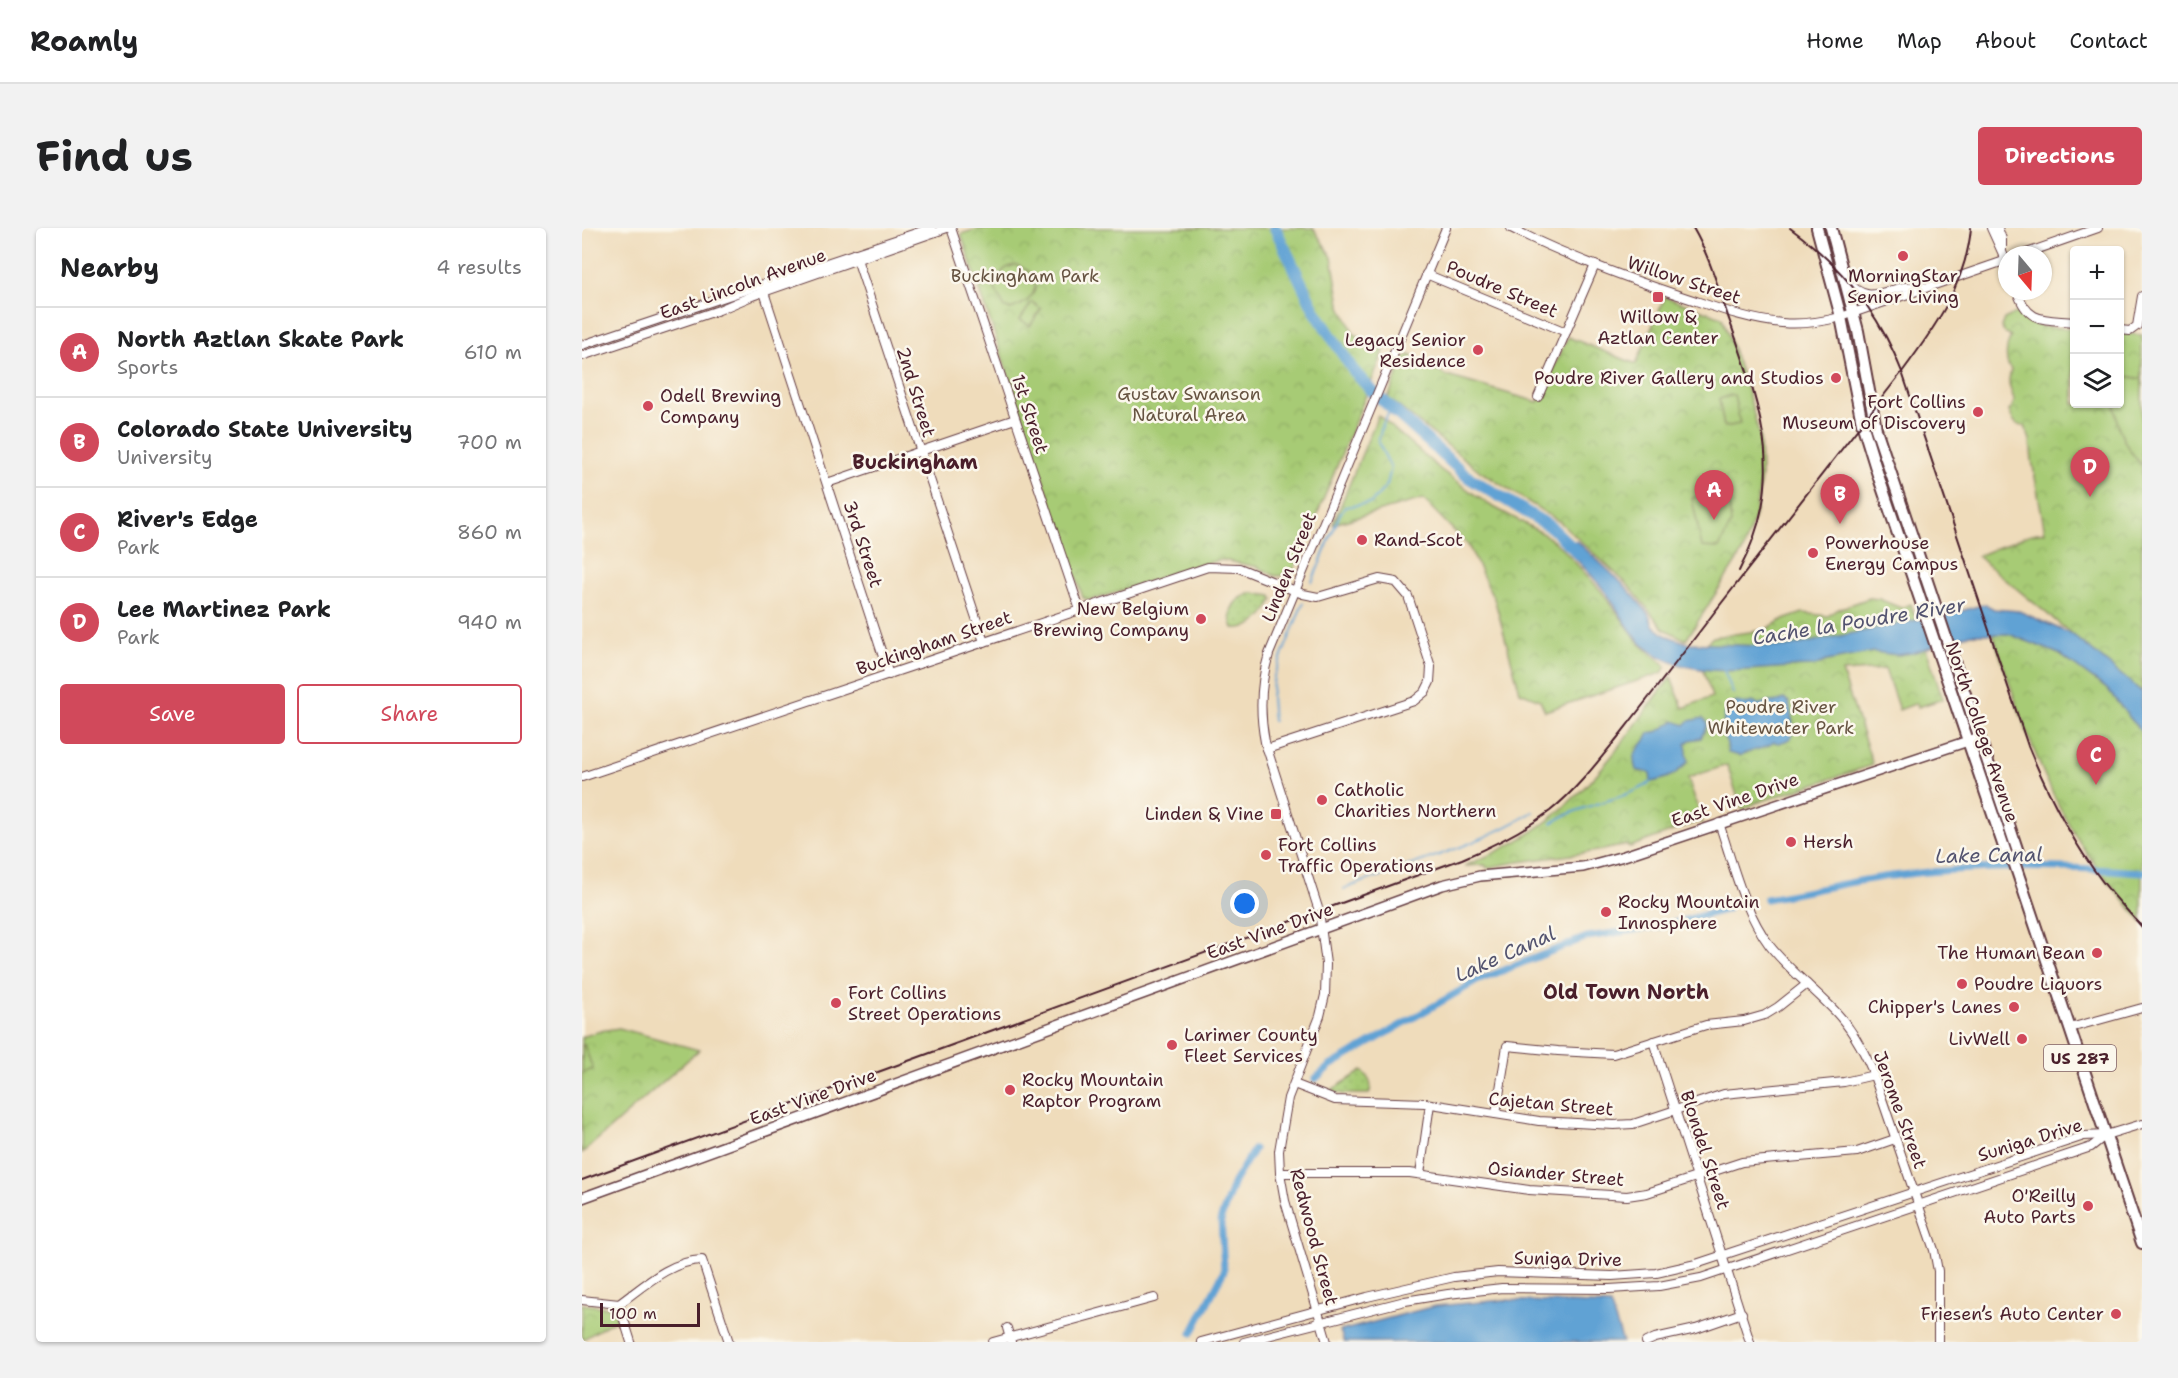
<!DOCTYPE html>
<html lang="en">
<head>
<meta charset="utf-8">
<style>
  body { margin:0; font-family:"Shantell Sans",sans-serif; background:#f2f2f2; color:#202124 }
  .controls { position:absolute; right:18px; top:18px; display:grid; overflow:hidden; border-radius:6px; box-shadow:0 2px 4px #0004 }
  .controls button { width:54px; height:54px; display:grid; place-items:center; padding:0; border:0; border-bottom:2px solid #e0e0e0; background:#fff; color:#202124; font:30px sans-serif }
  .compass { position:absolute; left:1416px; top:18px; width:54px; height:54px; border-radius:50%; background:#fff; box-shadow:0 2px 4px #0004; rotate:161deg }
  .scale { position:absolute; left:18px; bottom:15px; width:100px; box-sizing:border-box; padding-left:6px; border:3px solid #4a1f2b; border-top:0; font-size:16px; line-height:21px; white-space:nowrap; color:#4a1f2b; -webkit-text-stroke:4px #fbf7ec; paint-order:stroke }
  .you { position:absolute; left:663px; top:676px; width:21px; height:21px; margin:-15px; border:4px solid #fff; border-radius:50%; background:#1a73e8; box-shadow:0 0 0 9px #1a73e833 }
  .badge { display:grid; place-items:center; width:39px; height:39px; border-radius:50%; background:#d1495b; color:#fff; font-size:20px; font-weight:700 }
  .pin { position:absolute; translate:-50% -50px; filter:drop-shadow(0 2px 3px #0008) }
  .pin::after { content:''; position:absolute; top:32px; width:21px; height:18px; background:inherit; clip-path:polygon(0 0,100% 0,50% 100%) }
  .list { margin:0; padding:0; list-style:none }
  h2 { display:flex; justify-content:space-between; align-items:center; height:78px; margin:0; padding:0 24px; font-size:26px }
  h2 small { font-size:20px; font-weight:400; color:#757577 }
  .list li { display:grid; grid-template-columns:39px 1fr auto; gap:18px; align-items:center; box-sizing:border-box; height:90px; padding:0 24px; border-top:2px solid #e0e0e0 }
  .list b { display:block; font-size:22px; white-space:nowrap }
  .list p { margin:0; font-size:20px; white-space:nowrap; color:#757577 }
  .list em { font-size:20px; font-style:normal; color:#757577 }
  .actions { display:flex; gap:12px; padding:18px 24px }
  .actions a { flex:1; padding:14px 0; border:2px solid #d1495b; border-radius:6px; text-align:center; font-size:21px; color:#d1495b }
  .actions .main { background:#d1495b; color:#fff }
  .icon { flex:none; width:33px; height:33px; fill:none; stroke:currentColor; stroke-width:2; stroke-linecap:round; stroke-linejoin:round }
  .map { position:relative; flex:none; width:1560px; height:1114px; overflow:hidden; border-radius:6px }
  header { display:flex; align-items:center; gap:36px; box-sizing:border-box; height:84px; padding:0 30px; background:#fff; border-bottom:2px solid #e0e0e0 }
  header strong { font-size:28px }
  nav { display:flex; gap:33px; margin-inline-start:auto; font-size:21px }
  .intro { display:flex; align-items:center; justify-content:space-between; box-sizing:border-box; height:144px; padding:0 36px }
  h1 { margin:0; font-size:42px }
  .button { padding:15px 27px; border-radius:6px; background:#d1495b; color:#fff; font-size:21px; font-weight:700 }
  main { display:flex; gap:36px; padding:0 36px }
  aside { flex:1; background:#fff; border-radius:6px; box-shadow:0 2px 4px #0004 }
  .map>svg:first-child { display:block }
</style>
</head>
<body>
<header>
<strong>Roamly</strong>
<nav><a>Home</a><a>Map</a><a>About</a><a>Contact</a></nav>
</header>
<div class="intro"><h1>Find us</h1><a class="button">Directions</a></div>
<main>
<aside>
<h2>Nearby<small>4 results</small></h2>
<ul class="list">
<li><span class="badge">A</span><div><b>North Aztlan Skate Park</b><p>Sports</p></div><em>610 m</em></li>
<li><span class="badge">B</span><div><b>Colorado State University</b><p>University</p></div><em>700 m</em></li>
<li><span class="badge">C</span><div><b>River's Edge</b><p>Park</p></div><em>860 m</em></li>
<li><span class="badge">D</span><div><b>Lee Martinez Park</b><p>Park</p></div><em>940 m</em></li>
</ul>
<div class="actions"><a class="main">Save</a><a>Share</a></div>
</aside>
<div class="map">
<svg width="1560" height="1114" viewBox="0 0 1560 1114">
  <defs>
    <pattern id="grass-dots" width="8" height="8" patternUnits="userSpaceOnUse" patternTransform="scale(1.5)"><rect width="8" height="8" fill="#a7cb75"/><path d="M2 2h.1M6 6h.1" fill="none" stroke="#91ae65" stroke-width="1.8" stroke-linecap="round"/></pattern>
    <pattern id="park-crowns" width="20" height="18" patternUnits="userSpaceOnUse" patternTransform="scale(1.5)"><rect width="20" height="18" fill="#a7cb75"/><path d="M2 6a3 3 0 1 1 6 0M12 15a3 3 0 1 1 6 0" fill="none" stroke="#91ae65"/></pattern>
  </defs>
  <rect width="100%" height="100%" fill="#fbf7ec"/>
  <filter id="ink" filterUnits="userSpaceOnUse"><feTurbulence type="fractalNoise" baseFrequency=".0167" numOctaves="2"/><feDisplacementMap in="SourceGraphic" scale="12" xChannelSelector="R" yChannelSelector="G"/><feConvolveMatrix kernelMatrix="1 2 1 2 8 2 1 2 1" color-interpolation-filters="sRGB"/></filter>
  <filter id="wash" filterUnits="userSpaceOnUse"><feTurbulence type="fractalNoise" baseFrequency=".008" numOctaves="4" result="noise"/><feDisplacementMap in="SourceGraphic" scale="24" xChannelSelector="R" yChannelSelector="G"/><feGaussianBlur stdDeviation="1.35" result="paint"/><feColorMatrix in="noise" values="0 0 0 0 0 0 0 0 0 0 0 0 0 0 0 0 0 1.4 0 .05"/><feComposite in="paint" operator="in"/></filter>
  <g filter="url(#wash)">
    <rect width="100%" height="100%" fill="#efdcbb"/>
    <g fill="url(#grass-dots)" stroke="#787550" stroke-width="1.5">
      <path d="M 671,365 L 690,368 L 691,372 C 682,389 671,402 651,400 C 643,382 654,369 671,365 Z"/>
      <path d="M 780,843 C 788,850 791,856 787,866 L 762,866 L 748,863 Z"/>
    </g>
    <g fill="url(#park-crowns)" stroke="#787550" stroke-width="1.5">
      <polygon points="414,0 731,0 750,29 758,76 772,106 802,123 719,326 709,347 693,348 676,339 640,332 615,337 517,370 506,372 501,370 379,6 395,1"/>
      <polygon points="1083,69 1140,89 1167,168 1178,209 1179,250 1173,287 1161,323 1104,412 1082,401 1046,357 978,294 899,244 806,170 822,129 828,127 865,148 956,174 986,109 1054,136"/>
      <path d="M 1437,84 L 1447,94 L 1460,99 L 1492,101 L 1492,176 L 1538,176 L 1538,105 L 1560,107 L 1560,464 L 1395,328 L 1449,306 L 1463,304 L 1450,233 L 1448,212 L 1443,198 C 1433,198 1430,191 1427,183 C 1438,171 1427,166 1427,153 C 1427,149 1428,146 1429,142 C 1422,133 1424,118 1429,108 L 1422,104 L 1419,99 L 1422,91 Z"/>
      <polygon points="796,187 859,242 906,276 962,306 980,320 1021,365 1058,416 1084,438 1080,445 963,483 958,472 938,464 913,373 886,317 841,271 751,296"/>
      <path d="M 1287,370 L 1297,371 L 1319,380 L 1329,376 L 1361,471 L 1336,479 L 1335,475 L 1317,482 L 1303,441 L 1260,444 L 1291,537 L 1174,575 L 1160,582 L 1145,537 L 1106,550 L 1121,595 L 1115,594 L 1048,619 L 1044,617 C 997,629 951,629 905,640 L 903,637 L 882,638 C 919,623 955,605 984,577 C 1025,541 1056,492 1089,449 L 1101,480 L 1130,469 L 1117,431 L 1120,420 L 1131,409 L 1183,402 L 1198,393 L 1221,385 L 1246,388 L 1254,382 Z"/>
      <path d="M 1411,406 L 1427,406 L 1477,426 L 1525,461 L 1560,505 L 1560,694 C 1539,669 1518,645 1500,618 C 1459,554 1435,478 1411,406 Z"/>
      <polygon points="37,800 117,822 0,925 0,809 18,803"/>
      <polygon points="0,1076 31,1080 35,1091 0,1112"/>
    </g>
    <g fill="#a7cb75" stroke="#787550" stroke-width="1.5">
      <path d="M 434,37 C 450,41 460,59 446,72 C 442,76 434,79 429,81 L 423,80 L 413,61 C 417,48 419,39 434,37 Z"/>
      <polygon points="450,74 459,81 448,98 438,92"/>
      <path d="M 1538,147 L 1560,151 L 1560,237 C 1544,221 1533,199 1533,176 L 1538,176 Z"/>
      <polygon points="1152,167 1158,196 1142,199 1137,171"/>
      <polygon points="1131,265 1132,268 1146,266 1149,295 1137,320 1120,319 1110,270"/>
      <polygon points="2,817 11,841 0,845 0,818"/>
    </g>
    <g fill="#60a2d4" stroke="#556080" stroke-width="1.5">
      <path d="M 995,313 L 1044,359 L 1066,385 L 1071,397 L 1083,407 L 1105,415 L 1204,419 L 1379,383 L 1403,376 L 1412,381 L 1437,383 L 1491,407 L 1560,464 L 1560,505 L 1525,461 L 1477,426 L 1427,406 L 1389,406 L 1330,425 L 1316,427 L 1291,424 L 1245,433 L 1232,438 C 1175,438 1106,458 1059,415 C 1046,402 1036,381 1025,366 C 1013,350 998,336 985,321 Z"/>
      <path d="M 1202,471 L 1207,474 L 1212,503 L 1209,511 L 1197,515 L 1192,514 C 1181,523 1168,521 1158,528 L 1146,525 L 1145,516 L 1140,506 C 1145,491 1135,483 1155,474 L 1163,476 L 1171,474 L 1176,477 C 1185,472 1194,476 1202,471 Z"/>
      <path d="M 1121,490 C 1130,498 1121,502 1119,510 L 1108,512 L 1104,516 L 1106,533 C 1098,545 1083,552 1069,554 L 1068,545 L 1054,542 C 1047,521 1061,521 1067,505 L 1077,503 L 1092,493 L 1103,497 L 1107,493 Z"/>
      <polygon points="923,1072 1028,1077 1041,1114 762,1114 758,1103 853,1078"/>
    </g>
    <g fill="none" stroke-linecap="round" stroke-linejoin="round">
      <g stroke="#60a2d4" stroke-width="2">
        <polyline points="730,354 758,286 763,279 789,275 805,257 809,240 796,214 800,198 809,180"/>
        <polyline points="1141,440 1151,465"/>
        <polyline points="691,493 689,469 692,448 721,375"/>
        <path d="M 970,595 C 1000,575 1039,574 1069,554"/>
        <path d="M 762,661 C 826,636 892,620 951,584"/>
      </g>
      <g stroke="#60a2d4" stroke-width="7">
        <path d="M 1184,671 C 1226,664 1268,653 1310,648 C 1395,637 1475,638 1560,644"/>
        <polyline points="733,851 748,838 895,753 1005,709 1080,698 1146,681"/>
        <polyline points="610,1105 642,1043 639,990 652,954 672,921"/>
      </g>
      <polyline stroke="#60a2d4" stroke-width="12" points="693,0 733,83 771,142 788,161 886,249 969,299 999,328"/>
    </g>
  </g>
  <g filter="url(#ink)">
    <g fill="none" stroke-linecap="round" stroke-linejoin="round">
      <g stroke="#633b41" stroke-width="10">
        <g id="minor">
          <polyline points="369,0 498,382"/>
          <path d="M 929,0 C 986,29 1047,51 1108,71 C 1138,81 1168,92 1200,95 C 1221,97 1239,94 1259,89 L 1425,32"/>
          <polyline points="1409,0 1425,35"/>
          <polyline points="1416,0 1420,11 1420,21"/>
          <polyline points="273,25 402,414"/>
          <polyline points="1439,27 1516,0"/>
          <polyline points="844,46 984,104"/>
          <path d="M 1264,52 C 1285,76 1297,64 1322,59 C 1328,58 1335,59 1342,59"/>
          <polyline points="180,58 307,447"/>
          <path d="M 1435,63 C 1446,96 1462,91 1492,94"/>
          <polyline points="1538,102 1548,103 1555,98 1560,68"/>
          <polyline points="0,117 349,0"/>
          <polyline points="0,128 137,82 170,68 365,0"/>
          <polyline points="956,169 1013,37"/>
          <polyline points="245,255 433,191"/>
          <polyline points="0,549 626,339 657,340 721,366 736,369 797,351 814,354 826,368 849,439 848,454 843,464 832,473 685,521"/>
          <path d="M 1137,595 C 1151,636 1161,682 1188,718 C 1207,742 1232,761 1253,783 C 1269,800 1281,821 1290,842 L 1352,1022 L 1356,1043 L 1356,1114"/>
          <polyline points="1488,800 1560,780"/>
          <polyline points="1071,813 1168,1114"/>
          <polyline points="712,856 753,872 843,875 957,893 1032,897 1051,896 1142,866 1262,854 1292,847"/>
          <polyline points="914,886 925,818 976,823 1031,826 1124,797 1162,793 1183,787 1196,779 1225,756"/>
          <polyline points="698,945 828,945 947,962 1045,968 1065,965 1160,934 1275,924 1313,911"/>
          <polyline points="838,946 848,876"/>
          <polyline points="0,1072 37,1076"/>
          <path d="M 37,1076 C 62,1058 88,1033 120,1032 L 147,1114"/>
          <polyline points="37,1076 49,1114"/>
          <polyline points="425,1100 429,1114"/>
          <polyline points="411,1114 572,1070"/>
          <polyline points="619,1114 785,1069 872,1049 916,1044 1030,1048 1074,1045 1114,1036 1502,908 1524,907 1560,896"/>
          <polyline points="662,1114 823,1073 866,1066 920,1060 1027,1061 1077,1058 1119,1050 1509,919 1524,907"/>
          <path d="M 745,1114 L 703,973 L 698,945 L 697,923 L 706,870 L 738,788 L 743,767 L 744,736 L 737,683 L 683,514 C 677,483 678,456 687,426 L 864,0"/>
          <polyline points="1064,1114 1073,1110 1114,1101 1160,1085"/>
        </g>
      </g>
      <g stroke="#633b41" stroke-width="12">
        <polyline id="major" points="0,970 860,657 898,648 1001,639 1042,628 1398,509"/>
      </g>
      <g stroke="#633b41" stroke-width="14">
        <g id="highway">
          <polyline points="1235,0 1259,89 1280,195 1296,247 1425,628 1432,634 1560,1015"/>
          <polyline points="1249,0 1276,103 1294,201 1426,594 1436,624 1432,634"/>
        </g>
      </g>
      <use href="#minor" stroke="#fff" stroke-width="8"/>
      <use href="#major" stroke="#fff" stroke-width="9"/>
      <use href="#highway" stroke="#fff" stroke-width="10"/>
      <g stroke="#4a1f2b" stroke-width="2">
        <path d="M 1111,0 C 1128,29 1137,63 1148,94 C 1180,185 1205,251 1157,343"/>
        <path d="M 1208,0 C 1260,38 1297,84 1320,144 L 1446,518 C 1466,566 1489,612 1520,653 C 1532,669 1547,684 1560,699"/>
        <path d="M 0,952 L 880,631 C 911,618 941,603 968,583 C 994,562 1015,535 1036,509 C 1068,468 1100,427 1131,386 L 1320,144 C 1352,101 1384,56 1389,0"/>
      </g>
    </g>
  </g>
  <g fill="#d1495b" stroke="#fbf7ec" stroke-width="2">
    <circle cx="1321" cy="28" r="6"/>
    <rect x="1070" y="63" width="12" height="12" rx="3"/>
    <circle cx="896" cy="122" r="6"/>
    <circle cx="1254" cy="150" r="6"/>
    <circle cx="66" cy="178" r="6"/>
    <circle cx="1396" cy="184" r="6"/>
    <circle cx="780" cy="312" r="6"/>
    <circle cx="1231" cy="325" r="6"/>
    <circle cx="619" cy="391" r="6"/>
    <circle cx="740" cy="572" r="6"/>
    <rect x="688" y="580" width="12" height="12" rx="3"/>
    <circle cx="1209" cy="614" r="6"/>
    <circle cx="684" cy="627" r="6"/>
    <circle cx="1024" cy="684" r="6"/>
    <circle cx="1515" cy="725" r="6"/>
    <circle cx="1380" cy="756" r="6"/>
    <circle cx="254" cy="775" r="6"/>
    <circle cx="1432" cy="779" r="6"/>
    <circle cx="1440" cy="811" r="6"/>
    <circle cx="590" cy="817" r="6"/>
    <circle cx="428" cy="862" r="6"/>
    <circle cx="1506" cy="978" r="6"/>
    <circle cx="1534" cy="1086" r="6"/>
  </g>
  <g text-anchor="middle" dominant-baseline="central" stroke-width="5" stroke-linejoin="round" paint-order="stroke">
    <rect fill="#fbf7ec" stroke="#7f6065" stroke-width="1.5" x="1462" y="817" width="72" height="26" rx="4.5"/>
    <g font-size="16" font-weight="bold" fill="#4a1f2b">
      <text x="1498" y="830">US 287</text>
    </g>
    <g font-size="18" fill="#665341" stroke="#fbf7ec">
      <text x="443" y="48">Buckingham Park</text>
      <text x="607" y="166">Gustav Swanson<tspan x="607" dy="21">Natural Area</tspan></text>
      <text x="1199" y="479">Poudre River<tspan x="1199" dy="21">Whitewater Park</tspan></text>
    </g>
    <g font-size="18" fill="#4a1f2b" stroke="#fbf7ec" text-anchor="start">
      <text x="1321" y="48" text-anchor="middle">MorningStar<tspan x="1321" dy="21">Senior Living</tspan></text>
      <text x="1076" y="89" text-anchor="middle">Willow &amp;<tspan x="1076" dy="21">Aztlan Center</tspan></text>
      <text x="884" y="112" text-anchor="end">Legacy Senior<tspan x="884" dy="21">Residence</tspan></text>
      <text x="1242" y="150" text-anchor="end">Poudre River Gallery and Studios</text>
      <text x="78" y="168">Odell Brewing<tspan x="78" dy="21">Company</tspan></text>
      <text x="1384" y="174" text-anchor="end">Fort Collins<tspan x="1384" dy="21">Museum of Discovery</tspan></text>
      <text x="792" y="312">Rand-Scot</text>
      <text x="1243" y="315">Powerhouse<tspan x="1243" dy="21">Energy Campus</tspan></text>
      <text x="607" y="381" text-anchor="end">New Belgium<tspan x="607" dy="21">Brewing Company</tspan></text>
      <text x="752" y="562">Catholic<tspan x="752" dy="21">Charities Northern</tspan></text>
      <text x="682" y="586" text-anchor="end">Linden &amp; Vine</text>
      <text x="1221" y="614">Hersh</text>
      <text x="696" y="617">Fort Collins<tspan x="696" dy="21">Traffic Operations</tspan></text>
      <text x="1036" y="674">Rocky Mountain<tspan x="1036" dy="21">Innosphere</tspan></text>
      <text x="1503" y="725" text-anchor="end">The Human Bean</text>
      <text x="1392" y="756">Poudre Liquors</text>
      <text x="266" y="765">Fort Collins<tspan x="266" dy="21">Street Operations</tspan></text>
      <text x="1420" y="779" text-anchor="end">Chipper's Lanes</text>
      <text x="602" y="807">Larimer County<tspan x="602" dy="21">Fleet Services</tspan></text>
      <text x="1428" y="811" text-anchor="end">LivWell</text>
      <text x="440" y="852">Rocky Mountain<tspan x="440" dy="21">Raptor Program</tspan></text>
      <text x="1494" y="968" text-anchor="end">O'Reilly<tspan x="1494" dy="21">Auto Parts</tspan></text>
      <text x="1522" y="1086" text-anchor="end">Friesen’s Auto Center</text>
    </g>
    <g font-size="18" fill="#4a1f2b" stroke="#fbf7ec">
      <text transform="translate(1102 52) rotate(18)">Willow Street</text>
      <text transform="translate(161 56) rotate(-20)">East Lincoln Avenue</text>
      <text transform="translate(920 61) rotate(23)">Poudre Street</text>
      <text transform="translate(334 164) rotate(73)">2nd Street</text>
      <text transform="translate(448 186) rotate(72)">1st Street</text>
      <text transform="translate(281 316) rotate(72)">3rd Street</text>
      <text transform="translate(707 339) rotate(-68)">Linden Street</text>
      <text transform="translate(352 415) rotate(-19)">Buckingham Street</text>
      <text transform="translate(1400 504) rotate(71)">North College Avenue</text>
      <text transform="translate(1153 572) rotate(-19)">East Vine Drive</text>
      <text transform="translate(688 703) rotate(-20)">East Vine Drive</text>
      <text transform="translate(231 869) rotate(-20)">East Vine Drive</text>
      <text transform="translate(969 876) rotate(5)">Cajetan Street</text>
      <text transform="translate(1318 882) rotate(70)">Jerome Street</text>
      <text transform="translate(1448 912) rotate(-17)">Suniga Drive</text>
      <text transform="translate(1123 922) rotate(72)">Blondel Street</text>
      <text transform="translate(974 946) rotate(5)">Osiander Street</text>
      <text transform="translate(732 1009) rotate(75)">Redwood Street</text>
      <text transform="translate(986 1031) rotate(1)">Suniga Drive</text>
    </g>
    <g font-size="20" font-weight="bold" fill="#4a1f2b" stroke="#fbf7ec">
      <text x="333" y="234">Buckingham</text>
      <text x="1044" y="764">Old Town North</text>
    </g>
    <g font-size="20" font-style="italic" fill="#53536f" stroke="#fbf7ec">
      <text transform="translate(1277 393) rotate(-9)">Cache la Poudre River</text>
      <text transform="translate(1407 627) rotate(-1)">Lake Canal</text>
      <text transform="translate(923 726) rotate(-24)">Lake Canal</text>
    </g>
  </g>
</svg>
<div class="controls">
<button>+</button>
<button>−</button>
<button><svg class="icon" aria-label="layers" viewBox="0 0 24 24"><path d="M12 4l9 5-9 5-9-5zM3 14l9 5 9-5"/></svg></button>
</div>
<svg class="compass" viewBox="-18 -18 36 36"><path d="M0-13l5 13h-10z" fill="#e53935"/><path d="M0 13l5-13h-10z" fill="#757577"/></svg>
<div class="scale">100 m</div>
<div class="you"></div>
<div class="pin badge" style="left:1132px;top:292px">A</div>
<div class="pin badge" style="left:1258px;top:296px">B</div>
<div class="pin badge" style="left:1514px;top:557px">C</div>
<div class="pin badge" style="left:1508px;top:269px">D</div>
</div>
</main>
</body>
</html>
